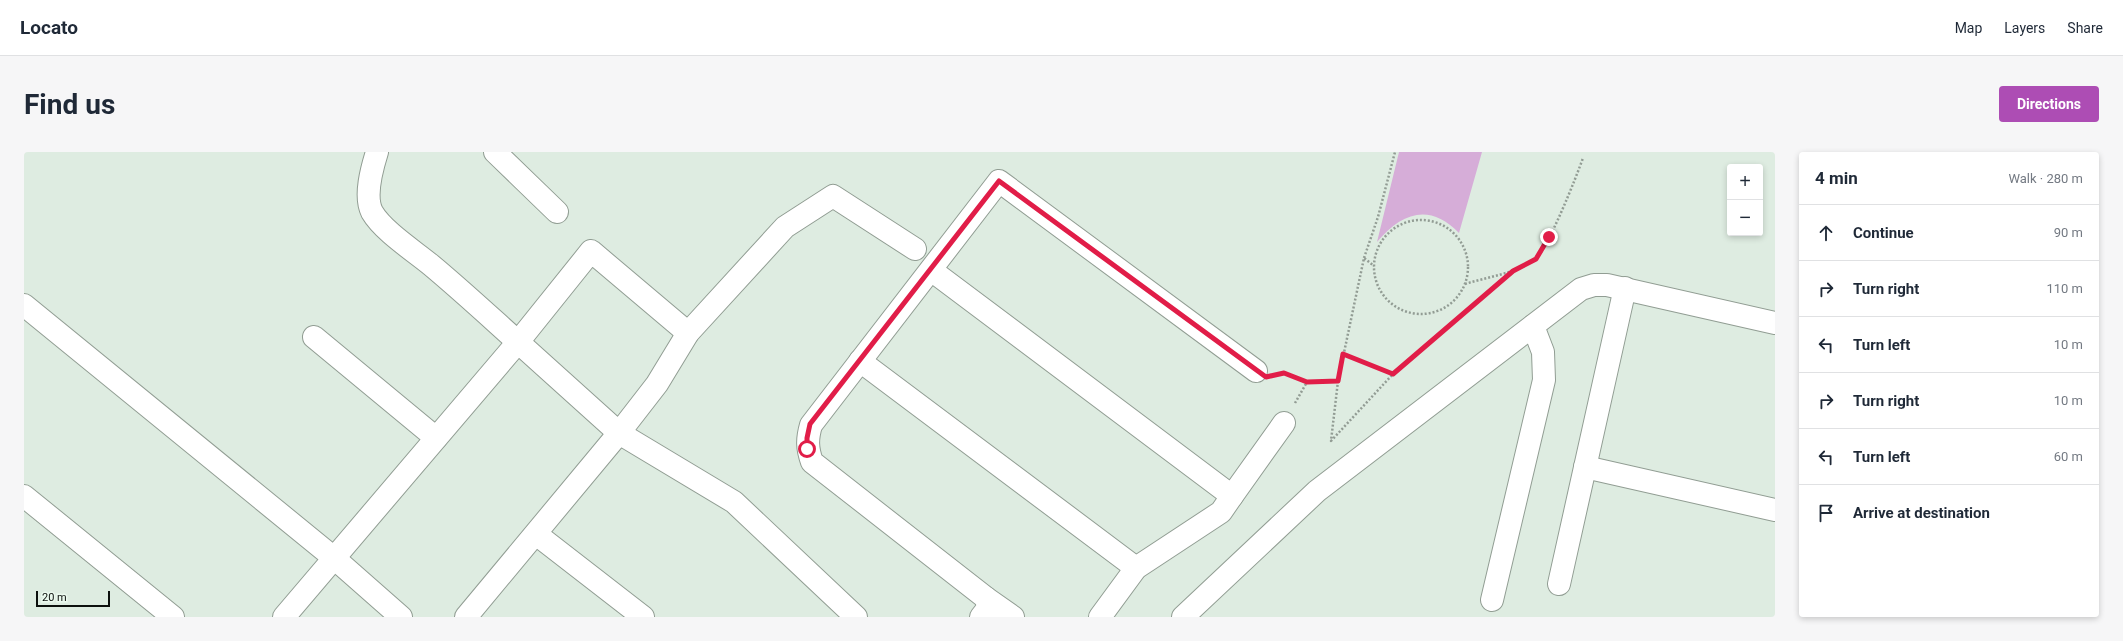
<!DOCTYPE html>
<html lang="en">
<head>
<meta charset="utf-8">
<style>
  body { margin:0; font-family:Roboto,sans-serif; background:#f6f6f7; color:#1f2937 }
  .controls { position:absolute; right:12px; top:12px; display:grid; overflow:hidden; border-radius:4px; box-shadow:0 2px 6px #0003 }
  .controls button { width:36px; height:36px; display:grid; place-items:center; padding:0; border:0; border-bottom:1px solid #e0e1e3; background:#fff; color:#1f2937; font:20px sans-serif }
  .scale { position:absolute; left:12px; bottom:10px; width:74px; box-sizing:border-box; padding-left:4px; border:2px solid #0c100d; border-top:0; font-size:11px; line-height:14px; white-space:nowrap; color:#0c100d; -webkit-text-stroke:3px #ebf9ee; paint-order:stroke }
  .stop { position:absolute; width:12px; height:12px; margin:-9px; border:3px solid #e11d48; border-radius:50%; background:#fff }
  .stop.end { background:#e11d48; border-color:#fff; box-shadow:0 1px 4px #0008 }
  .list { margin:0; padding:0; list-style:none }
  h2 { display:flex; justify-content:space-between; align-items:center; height:52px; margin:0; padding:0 16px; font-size:17px }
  h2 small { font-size:13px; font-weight:400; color:#747a83 }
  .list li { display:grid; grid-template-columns:26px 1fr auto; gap:12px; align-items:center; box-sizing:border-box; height:56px; padding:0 16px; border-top:1px solid #e0e1e3 }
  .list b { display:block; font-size:15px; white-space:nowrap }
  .list em { font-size:13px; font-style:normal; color:#747a83 }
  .icon { flex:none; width:22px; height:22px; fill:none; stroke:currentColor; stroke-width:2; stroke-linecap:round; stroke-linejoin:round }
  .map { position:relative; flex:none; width:1751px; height:465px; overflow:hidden; border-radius:4px }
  header { display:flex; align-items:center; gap:24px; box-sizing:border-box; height:56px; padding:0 20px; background:#fff; border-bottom:1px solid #e0e1e3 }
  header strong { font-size:19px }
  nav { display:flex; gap:22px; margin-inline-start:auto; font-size:14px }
  .intro { display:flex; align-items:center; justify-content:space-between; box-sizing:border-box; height:96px; padding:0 24px }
  h1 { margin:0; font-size:28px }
  .button { padding:10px 18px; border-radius:4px; background:#ad4db4; color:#fff; font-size:14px; font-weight:700 }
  main { display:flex; gap:24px; padding:0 24px }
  aside { flex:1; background:#fff; border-radius:4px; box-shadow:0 2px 6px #0003 }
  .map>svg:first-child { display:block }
</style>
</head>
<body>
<header>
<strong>Locato</strong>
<nav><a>Map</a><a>Layers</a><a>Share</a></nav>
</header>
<div class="intro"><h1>Find us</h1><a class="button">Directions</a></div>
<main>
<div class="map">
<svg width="1751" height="465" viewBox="0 0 1751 465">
  <rect width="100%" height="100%" fill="#deece1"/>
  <path fill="#d6add8" d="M 1375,0 L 1458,0 L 1435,81 C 1406,51 1378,60 1353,90 Z"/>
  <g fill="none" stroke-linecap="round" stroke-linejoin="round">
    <g stroke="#919d93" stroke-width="24">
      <g id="minor">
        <path d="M 353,0 C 348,16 340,44 348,60 C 359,79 390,99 407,113 C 437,138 465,164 494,190 L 567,99 L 664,181"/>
        <polyline points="471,0 533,60"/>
        <polyline points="907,118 1208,344 1197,360 1112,416 1076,465"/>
        <polyline points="0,153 310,406 377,465"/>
        <polyline points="290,185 412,286"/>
        <polyline points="836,209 1112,416"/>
        <polyline points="1561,315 1751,358"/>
        <polyline points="0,344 149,465"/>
        <polyline points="1208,344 1260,271"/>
        <polyline points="512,382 619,465"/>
        <polyline points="1535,432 1601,136"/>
        <polyline points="962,446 989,465"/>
        <polyline points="1468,448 1520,228 1519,200 1509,174"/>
        <polyline points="260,465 494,190 595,281 633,232 664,181 761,75 809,44 891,97"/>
        <polyline points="442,465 595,281 710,350 832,465"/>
        <path d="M 957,465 L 964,456 L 962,446 L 788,310 C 783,296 783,287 787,273 L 975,29 L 1232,219"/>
        <polyline points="1159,465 1293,339 1557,137 1570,133 1583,133 1751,171"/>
      </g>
    </g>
    <g stroke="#929c94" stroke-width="2.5" stroke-dasharray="2 2" stroke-linecap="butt">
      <circle cx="1397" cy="115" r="47"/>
      <polyline points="1340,106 1354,65 1371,0"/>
      <path d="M 1441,132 C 1463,125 1490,122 1510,108 C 1523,100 1553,23 1559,6"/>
      <polyline points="1319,202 1369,222 1489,119"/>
      <polyline points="1254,222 1260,221 1283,230 1314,229 1340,106 1350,114"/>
      <polyline points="1314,229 1307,289 1369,222"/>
      <polyline points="1271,251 1283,230"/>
    </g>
    <use href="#minor" stroke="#fff" stroke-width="22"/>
  </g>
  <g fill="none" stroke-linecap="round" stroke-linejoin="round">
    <polyline stroke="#e11d48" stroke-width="5" points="783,297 783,286 786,272 975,29 1242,225 1260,221 1283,230 1314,229 1319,202 1369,222 1489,119 1512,107 1525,85"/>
  </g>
</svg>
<div class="controls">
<button>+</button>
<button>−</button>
</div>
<div class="scale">20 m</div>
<div class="stop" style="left:783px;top:297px"></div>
<div class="stop end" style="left:1525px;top:85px"></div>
</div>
<aside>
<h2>4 min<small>Walk · 280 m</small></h2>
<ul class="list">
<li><svg class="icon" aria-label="ahead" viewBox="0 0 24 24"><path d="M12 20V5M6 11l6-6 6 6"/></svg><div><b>Continue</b></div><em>90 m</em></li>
<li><svg class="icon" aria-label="right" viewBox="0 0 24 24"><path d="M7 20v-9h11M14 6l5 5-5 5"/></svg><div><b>Turn right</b></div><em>110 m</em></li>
<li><svg class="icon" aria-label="left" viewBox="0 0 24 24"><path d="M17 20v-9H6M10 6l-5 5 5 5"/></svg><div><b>Turn left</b></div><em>10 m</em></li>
<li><svg class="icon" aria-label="right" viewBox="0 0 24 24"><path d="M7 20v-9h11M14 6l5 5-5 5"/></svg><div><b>Turn right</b></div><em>10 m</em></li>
<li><svg class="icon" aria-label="left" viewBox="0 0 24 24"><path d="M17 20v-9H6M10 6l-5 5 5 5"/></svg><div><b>Turn left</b></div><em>60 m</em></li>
<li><svg class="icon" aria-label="arrive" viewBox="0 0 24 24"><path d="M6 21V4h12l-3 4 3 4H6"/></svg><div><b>Arrive at destination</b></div></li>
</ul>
</aside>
</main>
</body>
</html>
